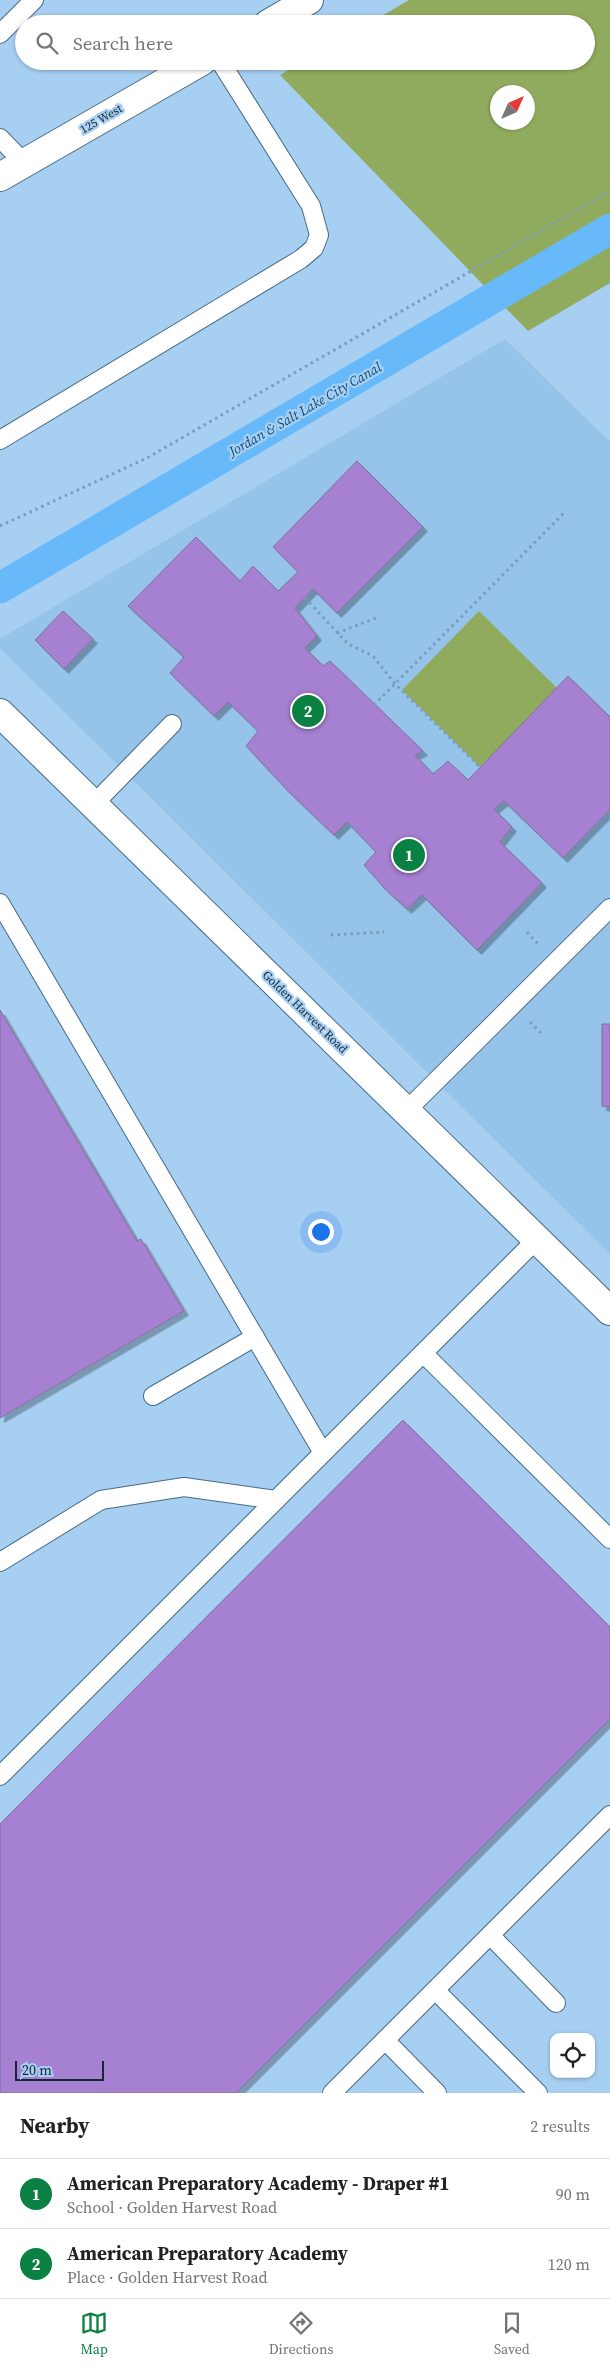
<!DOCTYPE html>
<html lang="en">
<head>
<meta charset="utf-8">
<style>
  body { margin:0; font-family:"Source Serif 4",serif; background:#f2f2f2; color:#222 }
  .controls { position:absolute; right:15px; bottom:15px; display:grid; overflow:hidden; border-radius:10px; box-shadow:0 1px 4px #0004 }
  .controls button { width:45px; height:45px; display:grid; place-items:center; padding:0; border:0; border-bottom:1px solid #e0e0e0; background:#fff; color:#222; font:25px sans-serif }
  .compass { position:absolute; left:490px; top:85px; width:45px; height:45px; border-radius:50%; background:#fff; box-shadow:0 1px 4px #0004; rotate:45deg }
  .scale { position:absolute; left:15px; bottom:12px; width:89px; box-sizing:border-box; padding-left:5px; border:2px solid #162633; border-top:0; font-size:14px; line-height:18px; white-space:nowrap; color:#162633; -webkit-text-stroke:4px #a7cff2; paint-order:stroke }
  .you { position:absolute; left:320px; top:1231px; width:18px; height:18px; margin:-12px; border:4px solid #fff; border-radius:50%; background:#1a73e8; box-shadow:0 0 0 8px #1a73e833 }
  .badge { display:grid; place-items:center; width:32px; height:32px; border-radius:50%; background:#0b8043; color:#fff; font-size:16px; font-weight:700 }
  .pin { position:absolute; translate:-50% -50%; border:2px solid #fff; box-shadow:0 1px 5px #0006 }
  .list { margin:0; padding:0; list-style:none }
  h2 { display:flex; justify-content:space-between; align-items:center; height:65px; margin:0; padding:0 20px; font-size:21px }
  h2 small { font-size:16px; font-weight:400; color:#767676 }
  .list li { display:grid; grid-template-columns:32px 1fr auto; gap:15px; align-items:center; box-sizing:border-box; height:70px; padding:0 20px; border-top:1px solid #e0e0e0 }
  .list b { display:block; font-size:19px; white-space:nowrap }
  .list p { margin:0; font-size:16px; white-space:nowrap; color:#767676 }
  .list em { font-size:16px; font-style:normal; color:#767676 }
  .icon { flex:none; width:28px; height:28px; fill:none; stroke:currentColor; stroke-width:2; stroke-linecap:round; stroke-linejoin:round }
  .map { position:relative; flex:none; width:610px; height:2093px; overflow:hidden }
  .search { position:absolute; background:#fff; box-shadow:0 1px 4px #0004; left:15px; right:15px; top:15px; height:55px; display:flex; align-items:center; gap:12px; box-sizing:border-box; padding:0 18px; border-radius:28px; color:#767676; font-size:19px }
  .sheet { height:205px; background:#fff }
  nav { display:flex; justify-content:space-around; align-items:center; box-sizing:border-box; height:70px; border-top:1px solid #e0e0e0; background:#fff; font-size:14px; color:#767676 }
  nav a { display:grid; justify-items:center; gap:2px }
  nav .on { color:#0b8043 }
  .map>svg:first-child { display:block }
</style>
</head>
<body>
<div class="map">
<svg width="610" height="2093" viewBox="0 0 610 2093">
  <defs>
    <filter id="shadow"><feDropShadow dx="4.5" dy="4.5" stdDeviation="0" flood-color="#0004"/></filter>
  </defs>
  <rect width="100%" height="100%" fill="#a7cff2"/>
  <polygon fill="#95c3ea" points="505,339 610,442 610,1254 0,648 0,639"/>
  <g fill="#91ab5e" fill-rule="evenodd">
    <path d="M 409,0 L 610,0 L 610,283 L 528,331 L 280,75 L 304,61 L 586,61 L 586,24 L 368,24 ZM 498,92 L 528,92 L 528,122 L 498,122 Z"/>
    <polygon points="479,611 557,688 480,767 402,690"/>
  </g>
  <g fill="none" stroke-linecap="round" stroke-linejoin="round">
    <polyline stroke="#68b9f9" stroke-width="31" points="0,588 610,229"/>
  </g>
  <g fill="#a681d2" stroke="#806f97" filter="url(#shadow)">
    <polygon points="357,461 423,527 337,613 313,589 295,608 317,636 305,648 323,666 330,661 423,751 415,755 433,774 448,761 468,780 568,676 610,717 610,810 563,858 504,801 494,809 512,827 500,842 542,883 477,950 422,895 407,909 385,889 364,865 376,852 347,822 334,835 289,792 246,746 258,731 228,702 214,716 170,673 184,657 128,606 196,537 240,581 253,566 278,591 298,572 273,547"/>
    <polygon points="63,611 93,639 64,669 35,640"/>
    <polygon points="0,1010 137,1241 141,1239 184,1311 0,1418"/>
    <polygon points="602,1024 610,1024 610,1107 602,1106"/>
    <polygon points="403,1420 610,1627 610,1719 236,2093 0,2093 0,1824"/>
  </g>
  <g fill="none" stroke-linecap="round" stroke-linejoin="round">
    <g stroke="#466b89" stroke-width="20">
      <g id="service">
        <polyline points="0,34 34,0"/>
        <polyline points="0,138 24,163"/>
        <polyline points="0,440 301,259 314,248 319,235 311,206 220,61"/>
        <polyline points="93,805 172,724"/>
        <polyline points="0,903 323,1453"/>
        <polyline points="406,1111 610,908"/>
        <polyline points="423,1353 610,1539"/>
        <polyline points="153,1396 255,1337"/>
        <polyline points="0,1562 101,1500 184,1487 276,1500"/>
        <polyline points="0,1776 537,1239"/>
        <polyline points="490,1935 556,2003"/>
        <polyline points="435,1990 610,1815"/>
        <polyline points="385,2040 437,2093"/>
        <polyline points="332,2093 435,1990 538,2093"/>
      </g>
    </g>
    <g stroke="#466b89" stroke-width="30">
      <polyline id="minor" points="0,713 610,1311"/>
    </g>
    <g stroke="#466b89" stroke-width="30">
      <g id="secondary">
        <polyline points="268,24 309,0"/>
        <polyline points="0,177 202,61"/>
      </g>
    </g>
    <g stroke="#7b9cb8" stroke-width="3" stroke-dasharray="2.5 4" stroke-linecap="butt">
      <polyline points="0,526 147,458 610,191"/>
      <polyline points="305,598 348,644 373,656 395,684 480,767"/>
      <polyline points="337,633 376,618"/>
      <polyline points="374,705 564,513"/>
      <polyline points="527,932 540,946"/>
      <polyline points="331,935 384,932"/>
      <polyline points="530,1022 542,1034"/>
    </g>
    <use href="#service" stroke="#fff" stroke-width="18"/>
    <use href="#minor" stroke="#fff" stroke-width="28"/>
    <use href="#secondary" stroke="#fff" stroke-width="28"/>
  </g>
  <g text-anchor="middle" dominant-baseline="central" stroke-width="4.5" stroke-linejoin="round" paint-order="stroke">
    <g font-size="12" fill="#162633" stroke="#a7cff2">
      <text transform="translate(101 119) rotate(-30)">125 West</text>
      <text transform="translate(305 1012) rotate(44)">Golden Harvest Road</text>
    </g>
    <g font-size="14" font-style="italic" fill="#0e4c75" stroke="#a7cff2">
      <text transform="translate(305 409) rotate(-30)">Jordan &amp; Salt Lake City Canal</text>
    </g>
  </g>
</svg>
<div class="controls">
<button><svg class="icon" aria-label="locate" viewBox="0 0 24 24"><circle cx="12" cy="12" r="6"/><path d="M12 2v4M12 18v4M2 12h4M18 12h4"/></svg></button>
</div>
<svg class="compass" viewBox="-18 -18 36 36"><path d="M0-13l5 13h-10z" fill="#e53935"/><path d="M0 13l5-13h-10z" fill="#767676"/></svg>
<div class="scale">20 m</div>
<div class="you"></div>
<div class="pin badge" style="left:409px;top:855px">1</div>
<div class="pin badge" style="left:308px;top:711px">2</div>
<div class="search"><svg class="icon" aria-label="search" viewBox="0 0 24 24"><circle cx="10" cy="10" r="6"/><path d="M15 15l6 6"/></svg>Search here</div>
</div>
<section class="sheet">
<h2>Nearby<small>2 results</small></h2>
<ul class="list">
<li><span class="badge">1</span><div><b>American Preparatory Academy - Draper #1</b><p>School · Golden Harvest Road</p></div><em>90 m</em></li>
<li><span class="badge">2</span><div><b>American Preparatory Academy</b><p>Place · Golden Harvest Road</p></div><em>120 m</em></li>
</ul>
</section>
<nav>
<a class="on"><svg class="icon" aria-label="map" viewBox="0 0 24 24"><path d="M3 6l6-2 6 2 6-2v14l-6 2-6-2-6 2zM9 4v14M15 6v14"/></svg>Map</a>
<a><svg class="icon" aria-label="directions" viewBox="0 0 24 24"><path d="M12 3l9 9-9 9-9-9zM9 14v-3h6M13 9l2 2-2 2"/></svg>Directions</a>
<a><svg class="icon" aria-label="saved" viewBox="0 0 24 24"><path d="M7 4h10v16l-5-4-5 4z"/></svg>Saved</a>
</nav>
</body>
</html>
